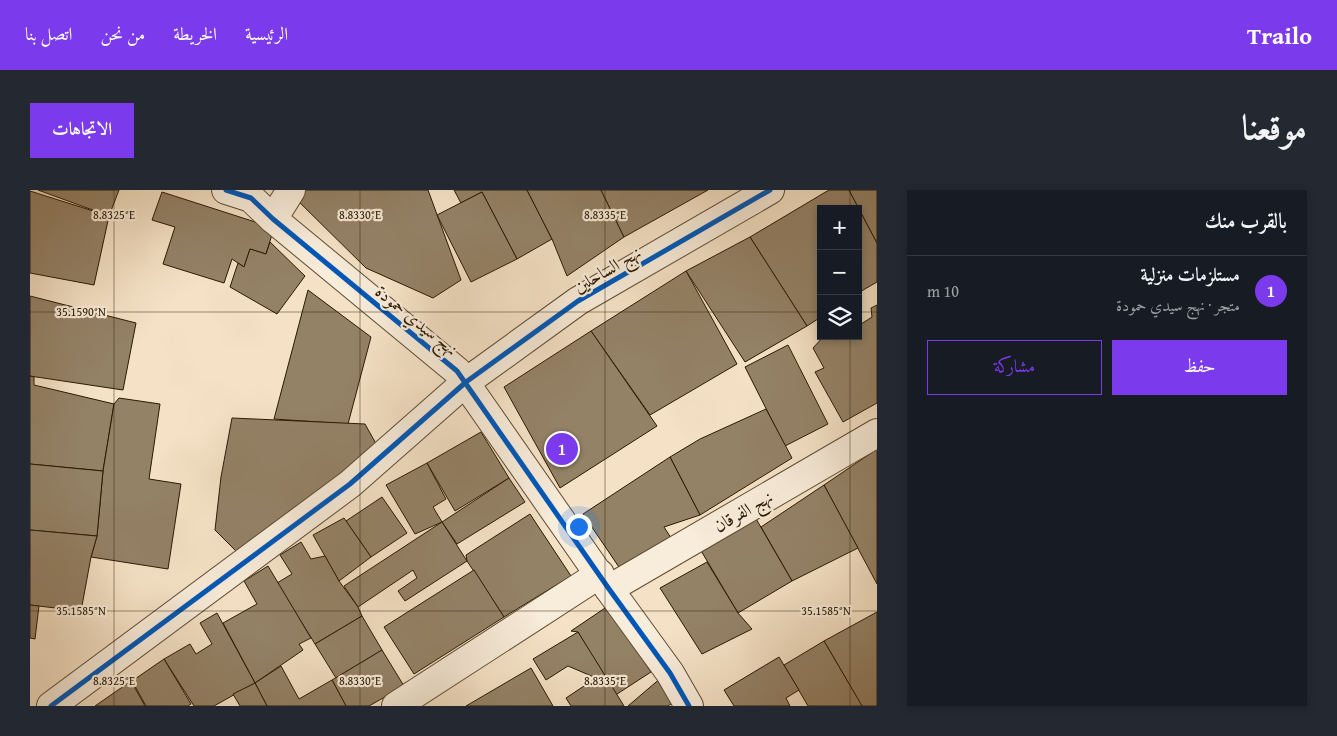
<!DOCTYPE html>
<html lang="ar">
<head>
<meta charset="utf-8">
<style>
  body { margin:0; font-family:"Gentium Book Plus",Amiri,serif; background:#242831; color:#f1f3f6; direction:rtl }
  .controls { position:absolute; right:15px; top:15px; display:grid; overflow:hidden; border-radius:0px; box-shadow:0 2px 8px #0003 }
  .controls button { width:45px; height:45px; display:grid; place-items:center; padding:0; border:0; border-bottom:1px solid #363941; background:#171b24; color:#f1f3f6; font:25px sans-serif }
  .you { position:absolute; left:548px; top:336px; width:18px; height:18px; margin:-12px; border:4px solid #fff; border-radius:50%; background:#1a73e8; box-shadow:0 0 0 8px #1a73e833 }
  .badge { display:grid; place-items:center; width:32px; height:32px; border-radius:50%; background:#7c3aed; color:#fff; font-size:16px; font-weight:700 }
  .pin { position:absolute; translate:-50% -50%; border:2px solid #fff; box-shadow:0 1px 5px #0006 }
  .list { margin:0; padding:0; list-style:none }
  h2 { display:flex; justify-content:space-between; align-items:center; height:65px; margin:0; padding:0 20px; font-size:21px }
  h2 small { font-size:16px; font-weight:400; color:#9ea1a6 }
  .list li { display:grid; grid-template-columns:32px 1fr auto; gap:15px; align-items:center; box-sizing:border-box; height:70px; padding:0 20px; border-top:1px solid #363941 }
  .list b { display:block; font-size:19px; white-space:nowrap }
  .list p { margin:0; font-size:16px; white-space:nowrap; color:#9ea1a6 }
  .list em { font-size:16px; font-style:normal; color:#9ea1a6 }
  .actions { display:flex; gap:10px; padding:15px 20px }
  .actions a { flex:1; padding:11px 0; border:1px solid #7c3aed; border-radius:0px; text-align:center; font-size:18px; color:#7c3aed }
  .actions .main { background:#7c3aed; color:#fff }
  .icon { flex:none; width:28px; height:28px; fill:none; stroke:currentColor; stroke-width:2; stroke-linecap:round; stroke-linejoin:round }
  .map { position:relative; flex:none; width:847px; height:516px; overflow:hidden; direction:ltr; border-radius:0px }
  header { display:flex; align-items:center; gap:30px; box-sizing:border-box; height:70px; padding:0 25px; background:#7c3aed; color:#fff }
  header strong { font-size:24px }
  nav { display:flex; gap:28px; margin-inline-start:auto; font-size:18px }
  .intro { display:flex; align-items:center; justify-content:space-between; box-sizing:border-box; height:120px; padding:0 30px }
  h1 { margin:0; font-size:35px }
  .button { padding:12px 22px; border-radius:0px; background:#7c3aed; color:#fff; font-size:18px; font-weight:700 }
  main { display:flex; gap:30px; padding:0 30px }
  aside { flex:1; background:#171b24; border-radius:0px; box-shadow:0 2px 8px #0003 }
  .map>svg:first-child { display:block }
</style>
</head>
<body>
<header>
<strong>Trailo</strong>
<nav><a>الرئيسية</a><a>الخريطة</a><a>من نحن</a><a>اتصل بنا</a></nav>
</header>
<div class="intro"><h1>موقعنا</h1><a class="button">الاتجاهات</a></div>
<main>
<aside>
<h2>بالقرب منك<small></small></h2>
<ul class="list">
<li><span class="badge">1</span><div><b>مستلزمات منزلية</b><p>متجر · نهج سيدي حمودة</p></div><em>10 m</em></li>
</ul>
<div class="actions"><a class="main">حفظ</a><a>مشاركة</a></div>
</aside>
<div class="map">
<svg width="847" height="516" viewBox="0 0 847 516">
  <rect width="100%" height="100%" fill="#f5e2c6"/>
  <filter id="stains"><feTurbulence type="fractalNoise" baseFrequency=".004" numOctaves="4"/><feColorMatrix values="0 0 0 0 .2 0 0 0 0 .09 0 0 0 0 .02 0 0 0 .5 -.17"/></filter>
  <radialGradient id="worn" r=".72"><stop offset=".6" stop-color="#630" stop-opacity="0"/><stop offset="1" stop-color="#630" stop-opacity=".3"/></radialGradient>
  <g fill="#948267" stroke="#2a1901">
    <polygon points="8,0 89,0 79,26"/>
    <polygon points="264,0 398,0 431,90 403,108 336,78 261,4"/>
    <polygon points="424,0 497,0 522,49 487,69 452,2 431,13"/>
    <polygon points="497,0 571,0 594,47 537,86 522,49"/>
    <polygon points="571,0 678,0 594,47"/>
    <polygon points="799,0 819,0 847,53 847,92 828,103 828,19 791,19 791,127 777,136 720,47"/>
    <polygon points="819,0 847,0 847,53"/>
    <polygon points="0,1 79,26 64,95 0,83"/>
    <polygon points="132,2 244,38 236,64 220,59 214,77 202,69 194,93 133,74 145,37 122,30"/>
    <polygon points="452,2 487,69 441,92 407,25"/>
    <polygon points="720,47 777,136 715,172 656,81"/>
    <polygon points="240,52 275,86 247,124 200,97 208,73 214,77 220,59 236,64"/>
    <polygon points="656,81 707,174 620,225 561,141"/>
    <polygon points="278,100 341,147 318,234 244,229"/>
    <polygon points="0,106 106,133 93,200 0,186"/>
    <polygon points="847,115 847,213 813,232 785,182 794,178 783,158 794,146 802,146 807,150 813,146 828,146 828,136 842,127 841,118"/>
    <polygon points="561,141 627,236 530,298 474,197"/>
    <polygon points="758,155 798,234 755,256 715,177"/>
    <polygon points="0,186 4,187 4,195 84,214 73,281 0,274"/>
    <polygon points="89,208 130,214 119,289 151,294 138,379 61,367 67,346 73,281 84,214"/>
    <polygon points="736,219 762,268 670,325 640,267 670,249"/>
    <polygon points="202,228 335,234 349,259 210,365 185,340 191,287"/>
    <polygon points="451,242 479,288 425,321 397,273"/>
    <polygon points="847,259 847,394 794,295"/>
    <polygon points="640,267 670,325 634,337 643,351 593,383 553,324"/>
    <polygon points="397,273 416,309 403,317 412,332 385,344 356,295"/>
    <polygon points="0,274 73,281 67,346 0,340"/>
    <polygon points="479,288 495,312 427,354 412,332"/>
    <polygon points="794,295 828,358 762,391 731,337"/>
    <polygon points="352,307 377,343 341,367 316,331"/>
    <polygon points="500,324 541,386 474,427 437,371 436,365"/>
    <polygon points="725,327 762,391 708,423 670,359"/>
    <polygon points="314,328 341,367 309,391 283,345"/>
    <polygon points="412,332 437,371 375,411 368,401 387,388 383,380 328,417 314,396"/>
    <polygon points="0,340 67,346 61,367 51,421 0,415"/>
    <polygon points="271,352 281,369 295,366 309,391 328,417 332,426 285,454 247,393 262,384 250,365"/>
    <polygon points="677,372 708,423 722,439 672,464 630,398"/>
    <polygon points="238,376 281,448 269,454 273,460 225,493 193,433 227,414 214,391"/>
    <polygon points="444,380 474,427 384,484 354,437"/>
    <polygon points="0,415 9,416 5,449 0,448"/>
    <polygon points="578,416 621,482 584,506 548,442 541,441"/>
    <polygon points="847,422 847,516 832,516 794,451"/>
    <polygon points="187,423 225,493 184,516 164,516 134,469 160,454 166,464 182,454 170,433"/>
    <polygon points="332,426 352,460 306,488 285,454"/>
    <polygon points="548,442 594,516 541,516 536,508 566,488 538,476 516,490 503,469"/>
    <polygon points="794,451 832,516 778,516 754,475"/>
    <polygon points="352,460 374,496 339,516 316,516 302,490"/>
    <polygon points="749,467 769,500 756,508 760,516 704,516 694,500"/>
    <polygon points="134,469 161,514 158,516 116,516 102,491"/>
    <polygon points="251,476 269,509 302,490 316,516 237,516 225,493"/>
    <polygon points="501,478 523,516 436,516"/>
    <polygon points="632,487 648,509 638,516 598,516"/>
    <polygon points="101,491 115,516 65,516"/>
    <polygon points="225,493 237,516 210,516 203,504"/>
  </g>
  <g fill="none" stroke-linecap="round" stroke-linejoin="round">
    <g stroke="#5d4b32" stroke-width="30">
      <g id="minor">
        <polyline points="196,0 221,8 243,29 427,181 579,399 640,483 659,516"/>
        <polyline points="243,29 261,0"/>
        <polyline points="579,399 847,243"/>
        <polyline points="21,516 320,294 436,192 548,111 740,0"/>
        <polyline points="366,516 570,384"/>
      </g>
    </g>
    <use href="#minor" stroke="#f8ecda" stroke-width="28"/>
    <g stroke="#f8ecda" stroke-width="8">
      <g id="cycleway">
        <polyline points="196,0 221,8 243,29 427,181 579,399 640,483 659,516"/>
        <polyline points="21,516 320,294 436,192 548,111 740,0"/>
      </g>
    </g>
    <use href="#cycleway" stroke="#0057b8" stroke-width="5"/>
  </g>
  <path fill="none" stroke="#2a1901" stroke-width="1" stroke-opacity="0.45" d="M 84,0 L 84,516M 330,0 L 330,516M 575,0 L 575,516M 820,0 L 820,19M 0,122 L 791,122M 828,122 L 847,122M 820,146 L 820,516M 0,421 L 847,421"/>
  <g text-anchor="middle" dominant-baseline="central" stroke-width="4.5" stroke-linejoin="round" paint-order="stroke">
    <g font-size="18" fill="#2a1901" stroke="#f8ecda">
      <text transform="translate(577 79) rotate(-30)">نهج الساحلين</text>
      <text transform="translate(387 130) rotate(39)">نهج سيدي حمودة</text>
      <text transform="translate(713 321) rotate(-30)">نهج الفرقان</text>
    </g>
  </g>
  <g font-size="12" text-anchor="middle" fill="#2a1901" stroke="#f8ecda" stroke-width="4.5" stroke-linejoin="round" paint-order="stroke">
    <text x="84" y="29">8.8325°E</text>
    <text x="330" y="29">8.8330°E</text>
    <text x="575" y="29">8.8335°E</text>
    <text x="51" y="126">35.1590°N</text>
    <text x="51" y="425">35.1585°N</text>
    <text x="796" y="425">35.1585°N</text>
    <text x="84" y="495">8.8325°E</text>
    <text x="330" y="495">8.8330°E</text>
    <text x="575" y="495">8.8335°E</text>
  </g>
  <rect width="100%" height="100%" filter="url(#stains)"/>
  <rect width="100%" height="100%" fill="url(#worn)"/>
</svg>
<div class="controls">
<button>+</button>
<button>−</button>
<button><svg class="icon" aria-label="layers" viewBox="0 0 24 24"><path d="M12 4l9 5-9 5-9-5zM3 14l9 5 9-5"/></svg></button>
</div>
<div class="you"></div>
<div class="pin badge" style="left:532px;top:259px">1</div>
</div>
</main>
</body>
</html>
